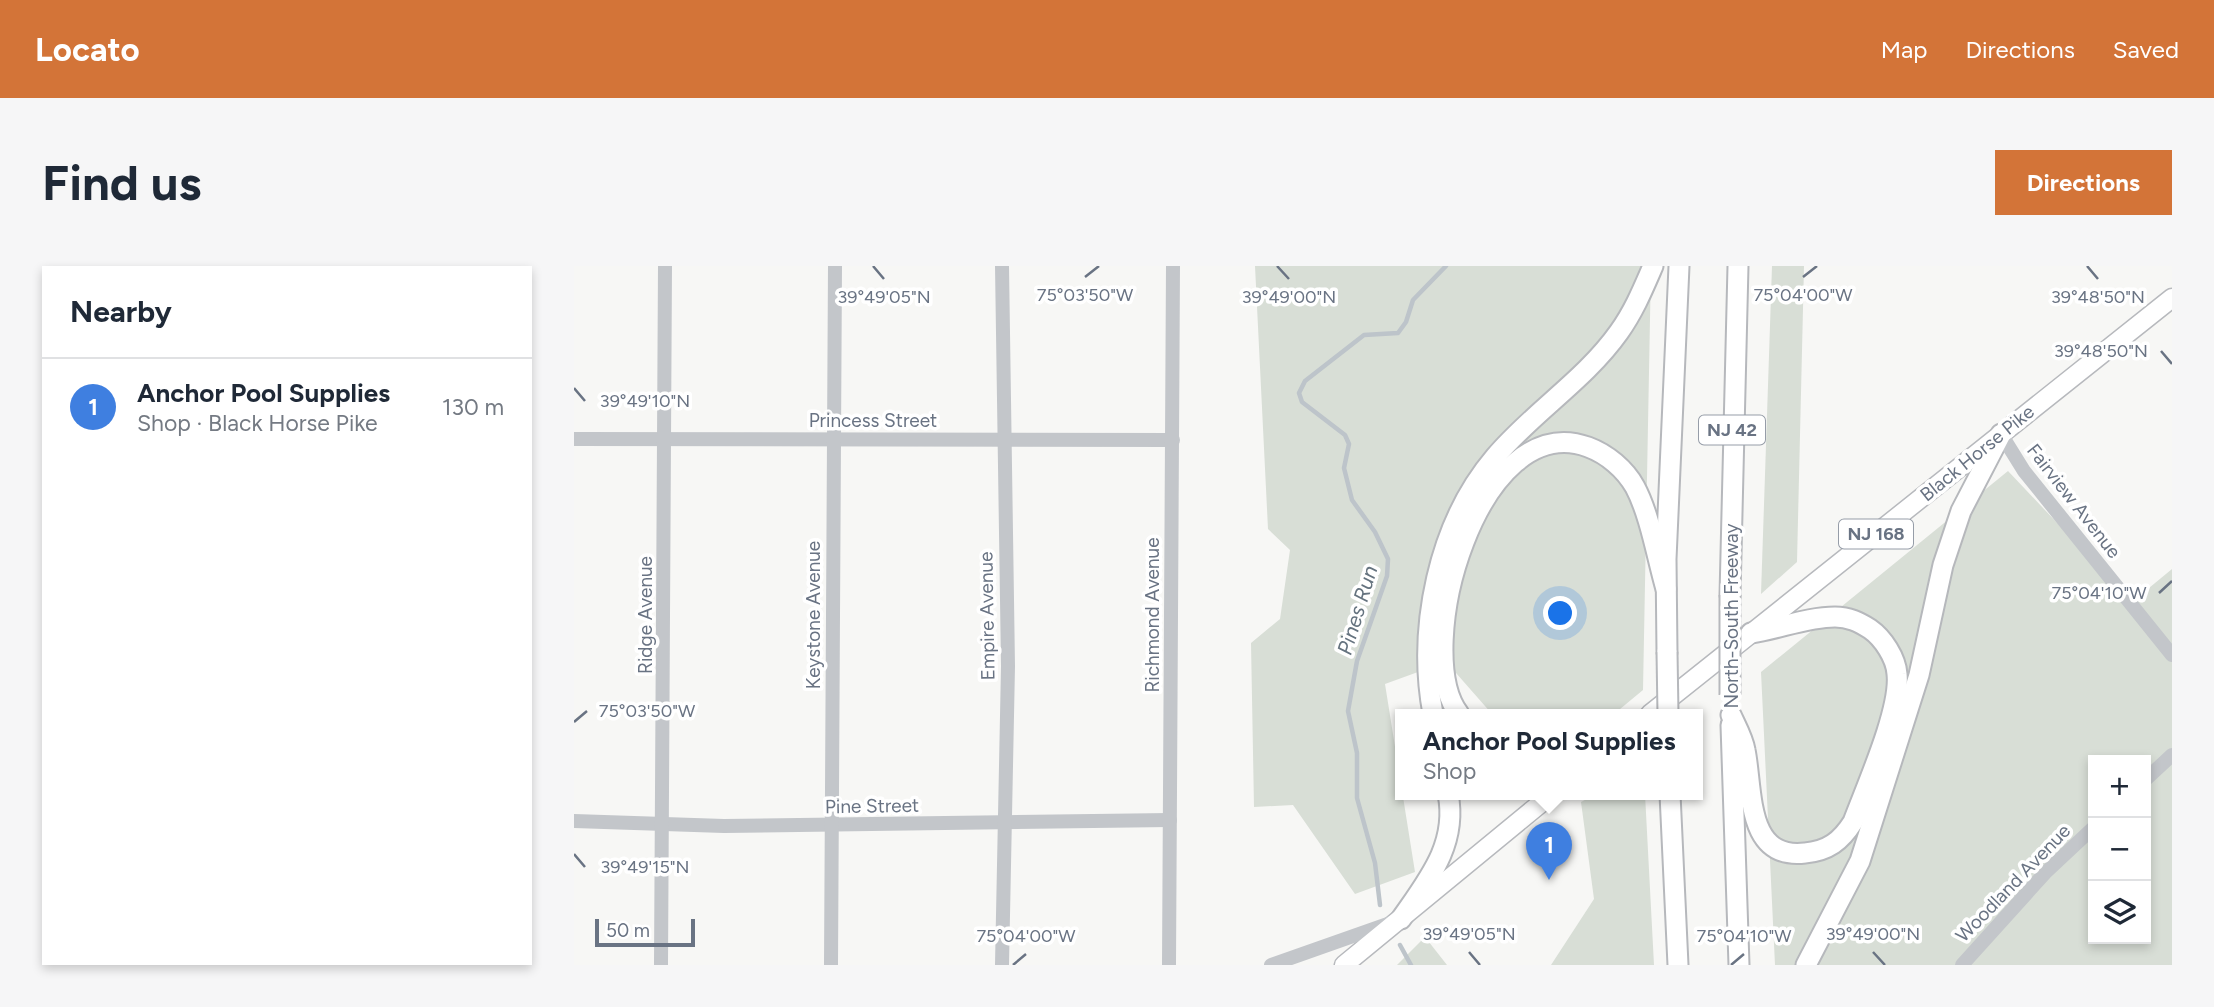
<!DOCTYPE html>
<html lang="en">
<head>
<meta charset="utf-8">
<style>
  body { margin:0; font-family:Figtree,sans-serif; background:#f6f6f7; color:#1f2937 }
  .controls { position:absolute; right:21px; bottom:21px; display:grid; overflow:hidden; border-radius:0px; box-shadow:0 4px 10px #0003 }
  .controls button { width:63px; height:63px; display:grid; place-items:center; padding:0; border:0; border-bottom:2px solid #e0e1e3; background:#fff; color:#1f2937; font:35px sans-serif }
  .scale { position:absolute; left:21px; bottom:18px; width:100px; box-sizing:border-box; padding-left:7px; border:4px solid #697383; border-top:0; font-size:19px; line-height:24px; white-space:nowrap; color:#697383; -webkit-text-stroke:5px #fff; paint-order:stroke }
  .you { position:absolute; left:987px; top:348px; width:24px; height:24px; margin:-18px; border:5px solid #fff; border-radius:50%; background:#1a73e8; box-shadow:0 0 0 10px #1a73e833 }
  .badge { display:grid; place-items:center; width:46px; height:46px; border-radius:50%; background:#d37438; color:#fff; font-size:23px; font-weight:700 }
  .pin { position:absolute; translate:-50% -58px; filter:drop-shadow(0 2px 4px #0008) }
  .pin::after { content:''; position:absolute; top:37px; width:24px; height:21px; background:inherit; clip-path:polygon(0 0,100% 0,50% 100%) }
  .popup { position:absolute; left:821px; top:443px; width:308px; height:91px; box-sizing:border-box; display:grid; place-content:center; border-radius:0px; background:#fff; filter:drop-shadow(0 2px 5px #0005); font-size:23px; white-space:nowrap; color:#747a83 }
  .popup b { font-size:26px; color:#1f2937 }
  .popup::after { content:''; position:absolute; left:50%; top:100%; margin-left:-14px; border:14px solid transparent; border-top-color:#fff }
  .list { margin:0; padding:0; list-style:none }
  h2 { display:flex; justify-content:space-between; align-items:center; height:91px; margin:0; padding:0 28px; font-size:30px }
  h2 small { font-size:23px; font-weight:400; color:#747a83 }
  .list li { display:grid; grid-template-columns:46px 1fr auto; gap:21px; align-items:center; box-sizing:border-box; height:98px; padding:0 28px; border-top:2px solid #e0e1e3 }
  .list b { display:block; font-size:26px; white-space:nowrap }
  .list p { margin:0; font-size:23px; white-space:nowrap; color:#747a83 }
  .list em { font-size:23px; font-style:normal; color:#747a83 }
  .icon { flex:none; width:38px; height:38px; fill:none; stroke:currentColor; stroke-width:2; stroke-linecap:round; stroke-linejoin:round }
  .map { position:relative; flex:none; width:1598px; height:699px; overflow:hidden; border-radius:0px }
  header { display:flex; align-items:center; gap:42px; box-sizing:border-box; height:98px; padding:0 35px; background:#d37438; color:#fff }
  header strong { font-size:33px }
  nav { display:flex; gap:38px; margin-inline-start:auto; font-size:24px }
  .intro { display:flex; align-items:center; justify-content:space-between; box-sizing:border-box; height:168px; padding:0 42px }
  h1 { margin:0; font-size:49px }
  .button { padding:18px 32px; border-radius:0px; background:#d37438; color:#fff; font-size:24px; font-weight:700 }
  main { display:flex; gap:42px; padding:0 42px }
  aside { flex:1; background:#fff; border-radius:0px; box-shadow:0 4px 10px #0003 }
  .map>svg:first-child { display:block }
</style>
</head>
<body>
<header>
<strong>Locato</strong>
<nav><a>Map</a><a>Directions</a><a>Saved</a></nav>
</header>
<div class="intro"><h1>Find us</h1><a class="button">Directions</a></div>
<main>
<aside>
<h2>Nearby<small></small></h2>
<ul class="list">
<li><span class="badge" style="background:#3f7fe0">1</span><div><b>Anchor Pool Supplies</b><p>Shop · Black Horse Pike</p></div><em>130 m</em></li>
</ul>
</aside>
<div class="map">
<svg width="1598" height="699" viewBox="0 0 1598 699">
  <rect width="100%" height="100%" fill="#f7f7f5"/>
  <g fill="#d8ded6" fill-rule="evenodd">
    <polygon points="681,0 1077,0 1069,424 1040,448 918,448 882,407 844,406 811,418 841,606 781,628 719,539 680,541 677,377 706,353 716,284 694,263"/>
    <polygon points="1198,0 1230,0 1223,296 1187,328"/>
    <path d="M 1434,205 L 1558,336 L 1598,303 L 1598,699 L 1201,699 L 1187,406 ZM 1519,494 L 1572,494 L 1572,673 L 1519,673 Z"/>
    <polygon points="1022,528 1071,528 1080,699 977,699 1020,633 1007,536"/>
    <polygon points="851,671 873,699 823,699"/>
  </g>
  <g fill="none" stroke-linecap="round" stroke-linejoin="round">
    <g stroke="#bdc4ca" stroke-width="4.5">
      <polyline points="806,639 801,597 783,532 783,487 774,445 783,395 813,310 814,293 801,266 778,234 770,202 775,178 771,169 728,136 725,127 731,115 790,69 824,67 832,56 839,34 872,0"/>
      <polyline points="826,679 837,699"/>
    </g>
    <g stroke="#b7b9bd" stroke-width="21">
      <g id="major">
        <polyline points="1076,448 1598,32"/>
        <polyline points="770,699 978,528"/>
      </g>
    </g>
    <g stroke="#b6b8bc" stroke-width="23">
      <g id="highway">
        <polyline points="1156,329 1164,0"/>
        <polyline points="1093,386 1092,293 1105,0"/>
        <path d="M 859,448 C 843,362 864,258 921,191 C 959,146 1011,114 1045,66 C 1060,45 1069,23 1079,0"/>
        <path d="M 885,448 C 836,384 905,141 1014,181 C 1033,188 1051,203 1061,221 C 1076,249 1083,292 1092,323"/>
        <path d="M 1157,449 C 1162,460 1169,472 1171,484 C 1179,522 1171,594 1231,587 C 1254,585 1267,575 1279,556 C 1292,521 1327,443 1323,408 C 1322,392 1309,372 1296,363 C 1285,356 1275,351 1261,351 C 1233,351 1205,363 1177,367"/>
        <polyline points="1157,459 1165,699"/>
        <polyline points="1096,528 1104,699"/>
        <path d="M 827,653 C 854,614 884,578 874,528"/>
        <polyline points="1232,699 1286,595 1345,409 1369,299 1387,245 1427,168"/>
      </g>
    </g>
    <g stroke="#c3c6ca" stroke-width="14">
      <polyline points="1427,168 1450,205 1598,389"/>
      <polyline points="0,173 599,174"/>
      <polyline points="1572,513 1598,489"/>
      <polyline points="0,555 150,560 596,554"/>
      <polyline points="87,699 91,0"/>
      <polyline points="257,699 261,0"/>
      <polyline points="428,699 434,400 428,0"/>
      <polyline points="595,699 599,0"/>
      <polyline points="697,699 819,656"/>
      <polyline points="1388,699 1471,607 1519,562"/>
    </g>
    <use href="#major" stroke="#fff" stroke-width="18"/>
    <use href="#highway" stroke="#fff" stroke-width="19"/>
    <g stroke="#b6b8bc" stroke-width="23" stroke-linecap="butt">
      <g id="highway-bridge">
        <polyline points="1156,329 1156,429"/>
        <polyline points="1093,386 1094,448"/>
      </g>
    </g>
    <use href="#highway-bridge" stroke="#fff" stroke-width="19"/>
  </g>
  <path fill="none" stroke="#697383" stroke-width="2.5" d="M 299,0 L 310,13M 703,0 L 715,13M 1513,0 L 1524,13M 511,11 L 525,0M 1229,11 L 1243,0M 1587,85 L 1598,98M 0,122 L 11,135M 1585,327 L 1598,315M 0,456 L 13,445M 0,588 L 11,601M 895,686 L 906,699M 1299,686 L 1311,699M 439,699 L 452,688M 1157,699 L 1170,688"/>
  <g text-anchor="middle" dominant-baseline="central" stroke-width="7" stroke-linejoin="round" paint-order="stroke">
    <g fill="#fff" stroke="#969da8" stroke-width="2">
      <rect x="1125" y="149.5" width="66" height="29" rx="5"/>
      <rect x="1265" y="253.5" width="74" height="29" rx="5"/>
    </g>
    <g font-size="18" font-weight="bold" fill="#697383">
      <text x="1158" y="164">NJ 42</text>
      <text x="1302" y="268">NJ 168</text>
    </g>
    <g font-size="19" fill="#697383" stroke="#fff">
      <text x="299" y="154">Princess Street</text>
      <text transform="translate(1403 187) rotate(-39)">Black Horse Pike</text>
      <text transform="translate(1500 235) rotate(52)">Fairview Avenue</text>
      <text transform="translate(71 349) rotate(-90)">Ridge Avenue</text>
      <text transform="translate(239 349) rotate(-90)">Keystone Avenue</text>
      <text transform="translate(578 349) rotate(-90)">Richmond Avenue</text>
      <text transform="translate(413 350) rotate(-91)">Empire Avenue</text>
      <text transform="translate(1157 350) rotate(-90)">North-South Freeway</text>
      <text transform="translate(298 540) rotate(-1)">Pine Street</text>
      <text transform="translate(1439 617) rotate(-46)">Woodland Avenue</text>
    </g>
    <g font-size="21" font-style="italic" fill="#65737f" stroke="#fff">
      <text transform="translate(783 344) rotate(-73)">Pines Run</text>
    </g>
  </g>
  <g font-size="18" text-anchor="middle" fill="#697383" stroke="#fff" stroke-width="7" stroke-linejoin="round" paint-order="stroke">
    <text x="511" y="35">75°03'50"W</text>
    <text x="1229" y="35">75°04'00"W</text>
    <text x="1524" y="37">39°48'50"N</text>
    <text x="310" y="37">39°49'05"N</text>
    <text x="715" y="37">39°49'00"N</text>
    <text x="1527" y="91">39°48'50"N</text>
    <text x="71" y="141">39°49'10"N</text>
    <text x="1525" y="333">75°04'10"W</text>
    <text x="73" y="451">75°03'50"W</text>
    <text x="71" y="607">39°49'15"N</text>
    <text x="895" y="674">39°49'05"N</text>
    <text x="1299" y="674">39°49'00"N</text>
    <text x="452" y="676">75°04'00"W</text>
    <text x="1170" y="676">75°04'10"W</text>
  </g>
</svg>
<div class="controls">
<button>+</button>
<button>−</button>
<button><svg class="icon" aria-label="layers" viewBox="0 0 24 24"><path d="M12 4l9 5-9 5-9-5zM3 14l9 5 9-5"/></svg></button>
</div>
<div class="scale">50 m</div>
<div class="you"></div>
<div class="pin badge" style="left:975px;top:614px;background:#3f7fe0">1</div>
<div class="popup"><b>Anchor Pool Supplies</b>Shop</div>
</div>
</main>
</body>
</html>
